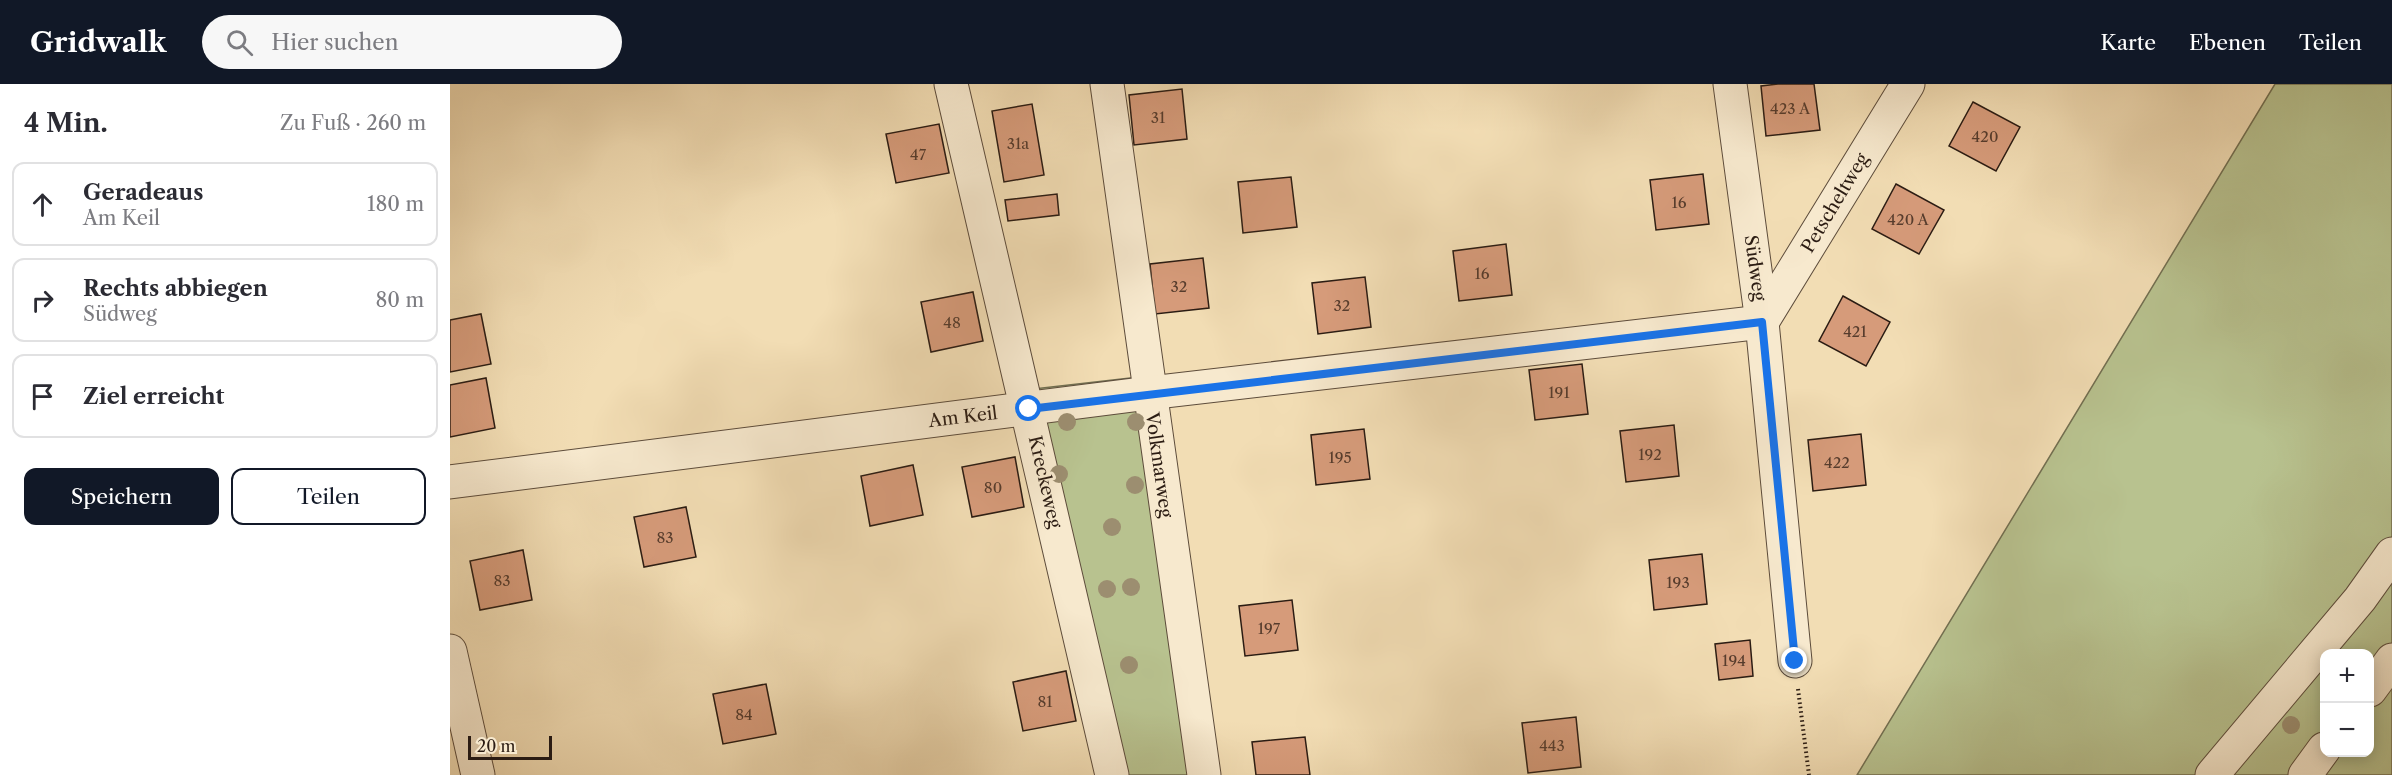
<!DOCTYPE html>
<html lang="de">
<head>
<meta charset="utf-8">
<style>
  body { margin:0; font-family:"Libre Caslon Text",serif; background:#f7f7f7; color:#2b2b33 }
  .controls { position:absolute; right:18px; bottom:18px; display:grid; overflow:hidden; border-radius:12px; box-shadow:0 3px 15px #0003 }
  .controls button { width:54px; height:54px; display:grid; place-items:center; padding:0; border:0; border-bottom:2px solid #e1e1e2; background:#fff; color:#2b2b33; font:30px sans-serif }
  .scale { position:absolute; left:18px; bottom:15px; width:84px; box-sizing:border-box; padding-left:6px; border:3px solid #2b1c13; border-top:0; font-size:16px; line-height:21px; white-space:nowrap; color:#2b1c13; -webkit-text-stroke:4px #f7e9ce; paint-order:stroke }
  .stop { position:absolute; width:18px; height:18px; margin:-14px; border:4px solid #1a73e8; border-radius:50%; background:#fff }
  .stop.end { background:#1a73e8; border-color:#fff; box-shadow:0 2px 6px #0008 }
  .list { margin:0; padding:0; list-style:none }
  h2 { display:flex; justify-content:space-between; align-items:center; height:78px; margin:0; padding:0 24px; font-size:26px }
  h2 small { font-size:20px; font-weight:400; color:#7c7c81 }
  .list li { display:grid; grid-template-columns:39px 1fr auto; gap:18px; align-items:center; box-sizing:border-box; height:84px; margin:0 12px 12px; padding:0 12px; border:2px solid #e1e1e2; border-radius:12px }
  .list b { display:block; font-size:22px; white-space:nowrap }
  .list p { margin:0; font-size:20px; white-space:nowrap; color:#7c7c81 }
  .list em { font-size:20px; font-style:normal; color:#7c7c81 }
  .actions { display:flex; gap:12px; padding:18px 24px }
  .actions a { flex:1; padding:14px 0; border:2px solid #111827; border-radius:12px; text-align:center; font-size:21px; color:#111827 }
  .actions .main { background:#111827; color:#fff }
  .icon { flex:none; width:33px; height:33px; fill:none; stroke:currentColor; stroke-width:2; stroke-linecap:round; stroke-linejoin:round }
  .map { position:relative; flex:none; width:1942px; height:691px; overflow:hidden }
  header { display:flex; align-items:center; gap:36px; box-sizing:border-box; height:84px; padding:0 30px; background:#111827; color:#fff }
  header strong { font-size:28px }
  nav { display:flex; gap:33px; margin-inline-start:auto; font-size:21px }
  .search { width:420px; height:54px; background:#f7f7f7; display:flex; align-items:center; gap:15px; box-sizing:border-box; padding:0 21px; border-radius:33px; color:#7c7c81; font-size:22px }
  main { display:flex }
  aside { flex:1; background:#fff }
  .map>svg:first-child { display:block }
</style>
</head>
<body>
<header>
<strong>Gridwalk</strong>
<div class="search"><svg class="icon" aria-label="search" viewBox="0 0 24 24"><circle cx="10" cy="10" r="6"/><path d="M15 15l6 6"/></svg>Hier suchen</div>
<nav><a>Karte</a><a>Ebenen</a><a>Teilen</a></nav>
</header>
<main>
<aside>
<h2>4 Min.<small>Zu Fuß · 260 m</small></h2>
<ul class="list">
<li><svg class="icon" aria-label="ahead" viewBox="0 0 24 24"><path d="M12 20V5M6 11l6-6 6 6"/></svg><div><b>Geradeaus</b><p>Am Keil</p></div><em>180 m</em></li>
<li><svg class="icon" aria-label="right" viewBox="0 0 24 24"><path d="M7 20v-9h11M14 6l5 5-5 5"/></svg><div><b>Rechts abbiegen</b><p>Südweg</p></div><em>80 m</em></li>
<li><svg class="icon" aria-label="arrive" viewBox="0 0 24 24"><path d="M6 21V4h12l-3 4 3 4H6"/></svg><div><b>Ziel erreicht</b></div></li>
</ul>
<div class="actions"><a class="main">Speichern</a><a>Teilen</a></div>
</aside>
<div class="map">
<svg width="1942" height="691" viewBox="0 0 1942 691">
  <rect width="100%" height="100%" fill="#f2ddb4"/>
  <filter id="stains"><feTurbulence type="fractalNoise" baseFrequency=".00333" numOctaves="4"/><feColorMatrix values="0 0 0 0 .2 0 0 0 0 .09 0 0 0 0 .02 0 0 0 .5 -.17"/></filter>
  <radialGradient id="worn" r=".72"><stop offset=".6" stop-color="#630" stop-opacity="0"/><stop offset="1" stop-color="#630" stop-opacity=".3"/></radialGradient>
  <g fill="#b8c28f" stroke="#726f51" stroke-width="1.5" fill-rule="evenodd">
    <path d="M 1825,0 L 1942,0 L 1942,691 L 1407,691 ZM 1874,570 L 1920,570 L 1920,668 L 1874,668 Z"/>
    <polygon points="706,291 761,691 649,691 557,308"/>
  </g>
  <g fill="#d69b7a" stroke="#2b1c13" stroke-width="1.5">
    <polygon points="1328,0 1364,0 1370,46 1316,52 1311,2"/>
    <polygon points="732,5 737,55 684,61 679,11"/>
    <polygon points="1523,18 1570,43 1546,87 1499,62"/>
    <polygon points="582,20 594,91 554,98 542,27"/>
    <polygon points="489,40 499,89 446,99 436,50"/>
    <polygon points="1253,90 1259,140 1206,146 1200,96"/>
    <polygon points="841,93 847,143 793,149 788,98"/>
    <polygon points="1446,100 1494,126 1469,170 1422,145"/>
    <polygon points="607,110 609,131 558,137 555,116"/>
    <polygon points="1056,160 1062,211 1009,217 1003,167"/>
    <polygon points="753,174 759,224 705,230 700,180"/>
    <polygon points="915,193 921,243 868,250 862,199"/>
    <polygon points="523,208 533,257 481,268 471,218"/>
    <polygon points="1393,212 1440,238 1416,282 1369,257"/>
    <polygon points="31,230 41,280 0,288 0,236"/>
    <polygon points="1132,280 1138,330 1085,336 1079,286"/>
    <polygon points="36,294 45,344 0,353 0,301"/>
    <polygon points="1224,341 1229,392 1176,398 1170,347"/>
    <polygon points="914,345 920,395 866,401 861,351"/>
    <polygon points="1411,350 1416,401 1363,407 1358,356"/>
    <polygon points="565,373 574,423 522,433 512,383"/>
    <polygon points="463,381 473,431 420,442 411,392"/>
    <polygon points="236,423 246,473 194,483 184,433"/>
    <polygon points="73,466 82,516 30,526 20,477"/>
    <polygon points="1252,470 1257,520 1204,526 1199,476"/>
    <polygon points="842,516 848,566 795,572 789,522"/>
    <polygon points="1300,556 1303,592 1269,596 1265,560"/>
    <polygon points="616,587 626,637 573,647 563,598"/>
    <polygon points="316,600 326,650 273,660 263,610"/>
    <polygon points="1126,633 1131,683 1078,689 1072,639"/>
    <polygon points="855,653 860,691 806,691 802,658"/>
  </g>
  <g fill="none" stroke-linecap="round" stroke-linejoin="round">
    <g stroke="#5d4c3b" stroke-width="35">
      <g id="minor">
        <polyline points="501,0 662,691"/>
        <polyline points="657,0 754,691"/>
        <polyline points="1280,0 1312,238 1345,577"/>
        <polyline points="0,398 699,309 1312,238 1458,0"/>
        <polyline points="0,567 28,691"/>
        <polyline points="1920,606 1942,576"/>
        <polyline points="1762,691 1910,515 1942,470"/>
        <polyline points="1855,691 1874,665"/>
      </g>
    </g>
    <polyline stroke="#2b1c13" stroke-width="4" stroke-dasharray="1.5 3" stroke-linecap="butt" points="1348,605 1359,691"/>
    <use href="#minor" stroke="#f7e9ce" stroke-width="33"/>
  </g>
  <g fill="#9c8e70">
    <circle cx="617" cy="338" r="9"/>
    <circle cx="686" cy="338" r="9"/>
    <circle cx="609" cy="390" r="9"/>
    <circle cx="685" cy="401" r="9"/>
    <circle cx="662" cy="443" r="9"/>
    <circle cx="681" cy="503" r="9"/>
    <circle cx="657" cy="505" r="9"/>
    <circle cx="679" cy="581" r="9"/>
    <circle cx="1841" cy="641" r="9"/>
  </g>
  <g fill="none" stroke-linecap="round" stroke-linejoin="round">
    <polyline stroke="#1a73e8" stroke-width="8" points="579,325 1312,238 1345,577"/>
  </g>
  <g text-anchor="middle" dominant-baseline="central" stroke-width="6" stroke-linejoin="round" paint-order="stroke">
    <g font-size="15" fill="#563c2d">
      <text x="1340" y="24">423 A</text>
      <text x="708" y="33">31</text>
      <text x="1535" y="52">420</text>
      <text x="568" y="59">31a</text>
      <text x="468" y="70">47</text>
      <text x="1229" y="118">16</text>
      <text x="1458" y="135">420 A</text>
      <text x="1032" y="189">16</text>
      <text x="729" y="202">32</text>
      <text x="892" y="221">32</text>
      <text x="502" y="238">48</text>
      <text x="1405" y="247">421</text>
      <text x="1109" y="308">191</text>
      <text x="1200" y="370">192</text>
      <text x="890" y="373">195</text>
      <text x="1387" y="378">422</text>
      <text x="543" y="403">80</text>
      <text x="215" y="453">83</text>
      <text x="52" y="496">83</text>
      <text x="1228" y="498">193</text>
      <text x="819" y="544">197</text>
      <text x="1284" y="576">194</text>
      <text x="595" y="617">81</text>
      <text x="294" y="630">84</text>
      <text x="1102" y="661">443</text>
    </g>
    <g font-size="18" fill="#2b1c13" stroke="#f7e9ce">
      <text transform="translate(1385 119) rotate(-59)">Petscheltweg</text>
      <text transform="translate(1305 184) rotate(82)">Südweg</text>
      <text transform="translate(513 333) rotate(-7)">Am Keil</text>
      <text transform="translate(709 381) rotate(82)">Volkmarweg</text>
      <text transform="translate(595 398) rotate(77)">Kreckeweg</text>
    </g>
  </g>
  <rect width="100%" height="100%" filter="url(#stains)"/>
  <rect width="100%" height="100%" fill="url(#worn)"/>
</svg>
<div class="controls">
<button>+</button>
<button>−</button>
</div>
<div class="scale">20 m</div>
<div class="stop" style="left:579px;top:325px"></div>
<div class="stop end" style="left:1345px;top:577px"></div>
</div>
</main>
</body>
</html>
